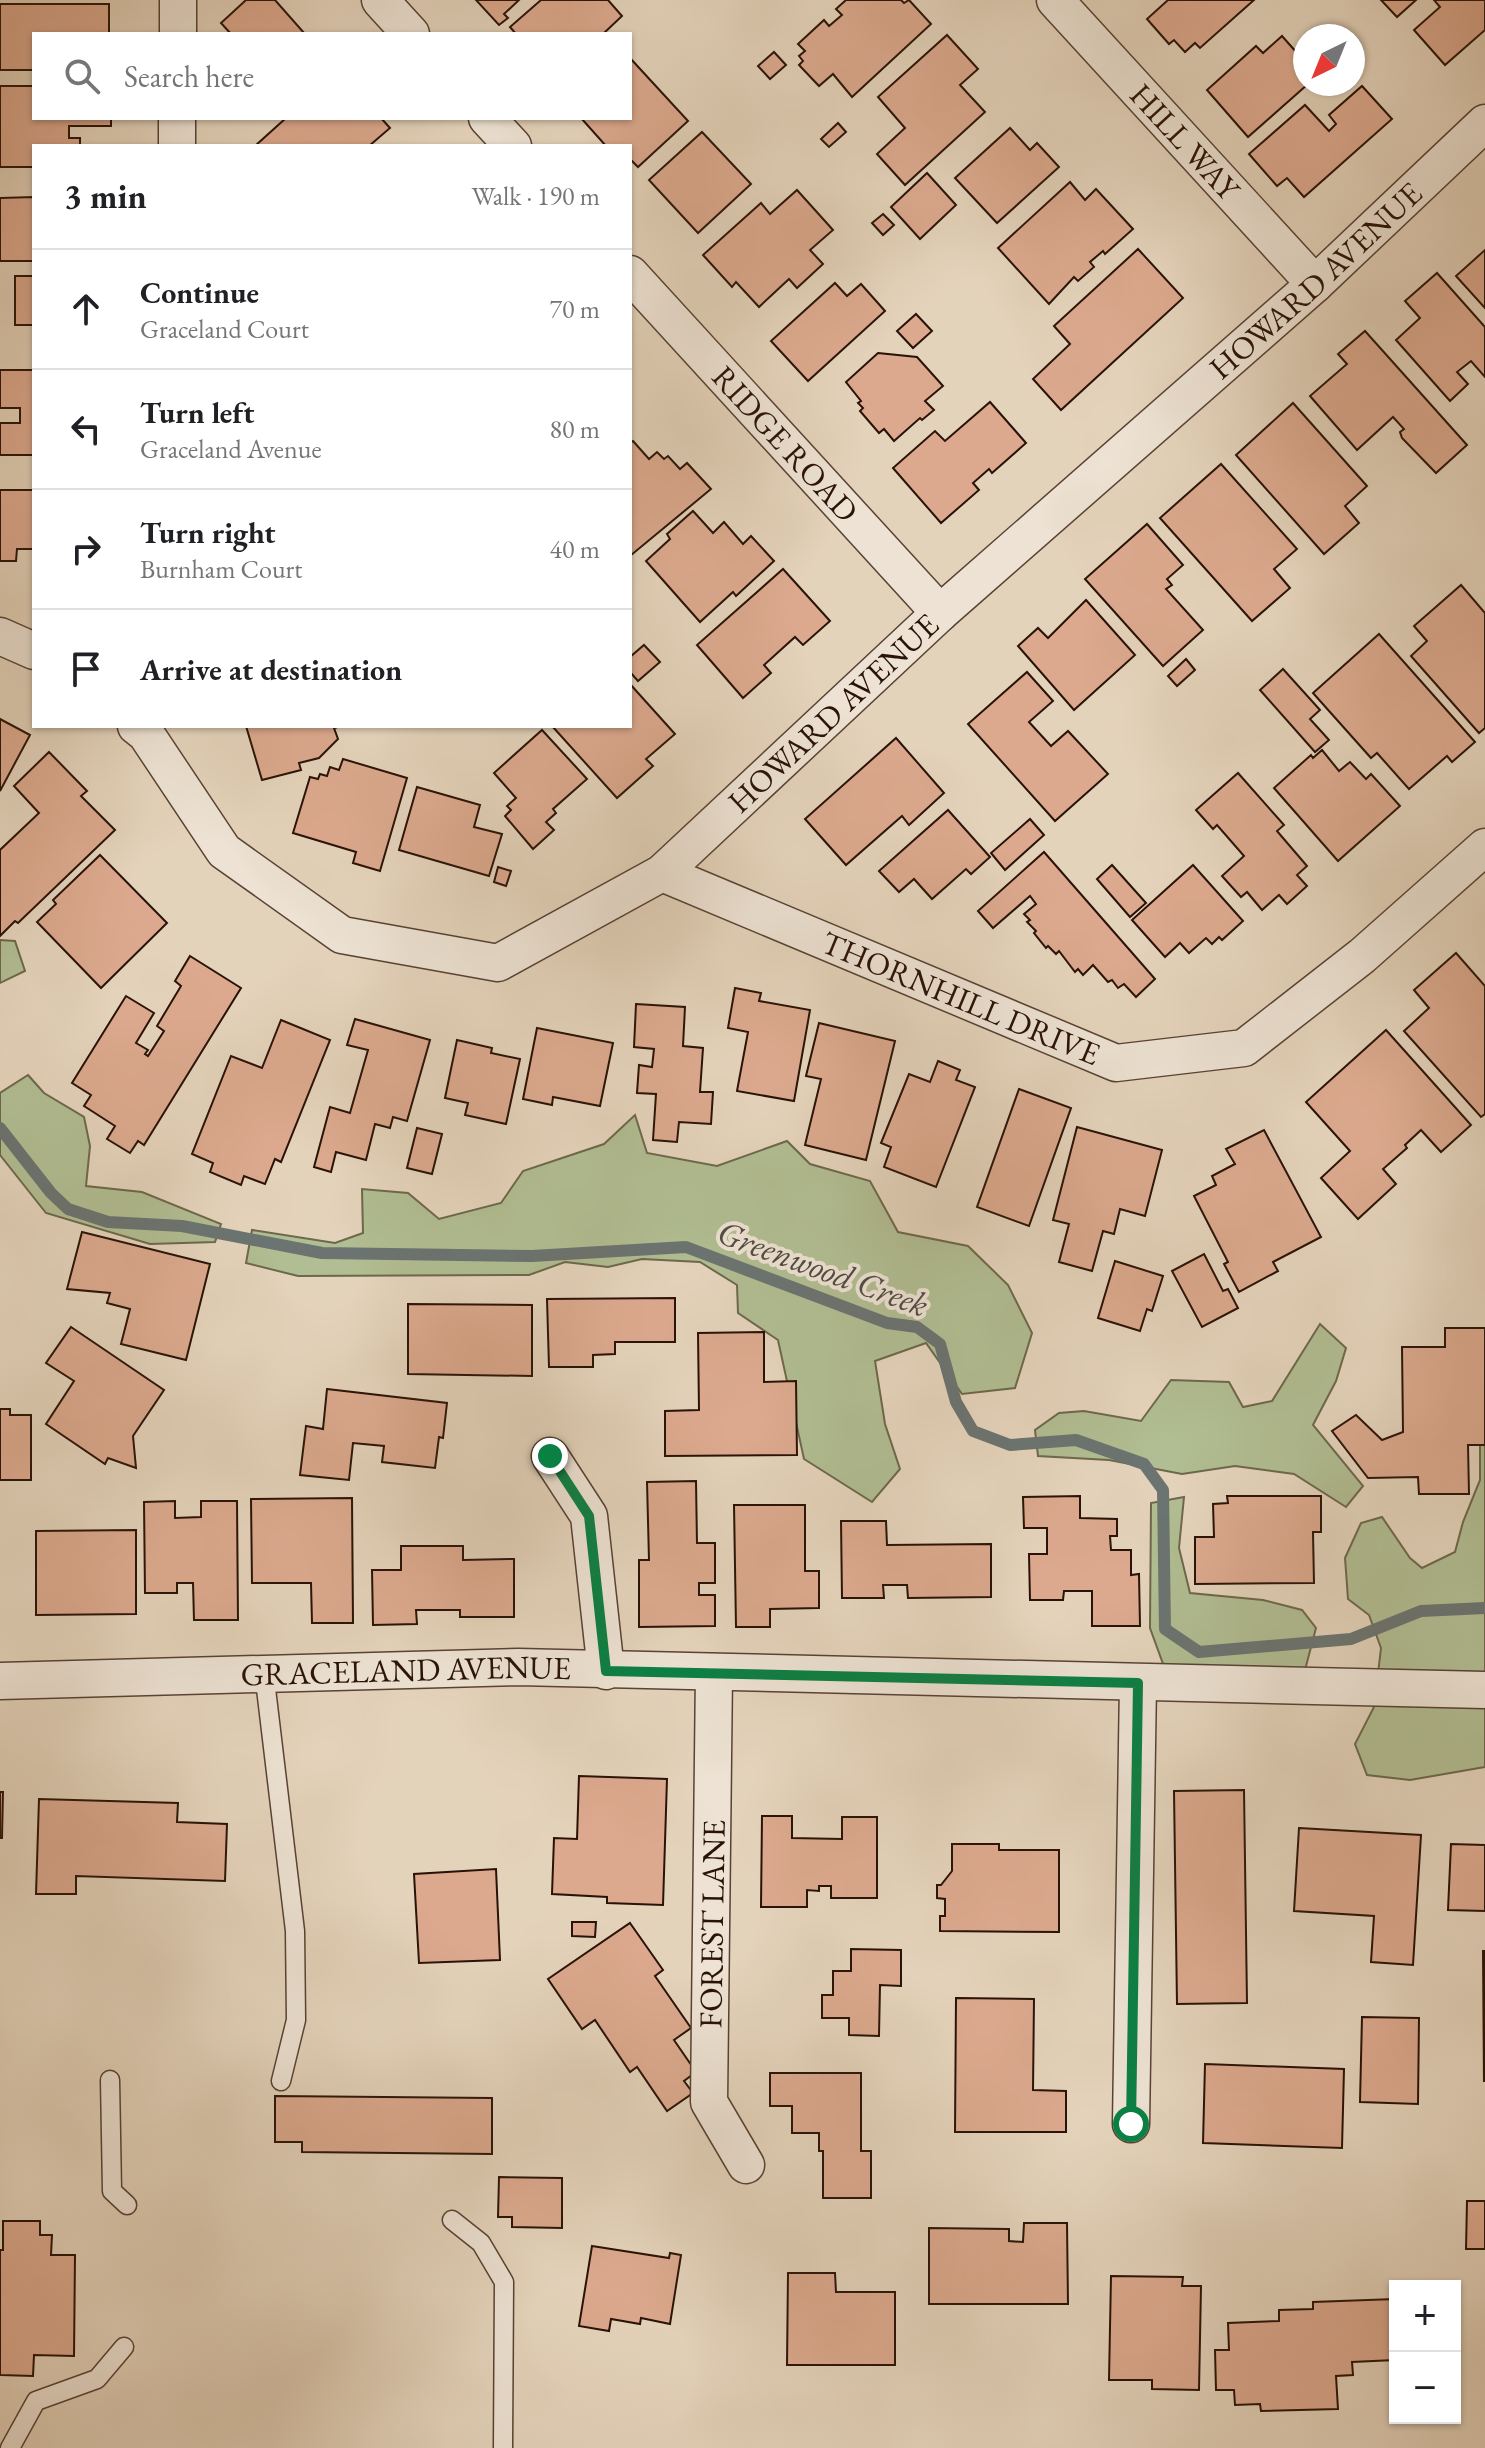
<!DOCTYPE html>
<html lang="en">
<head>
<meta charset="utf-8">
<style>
  body { margin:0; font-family:"EB Garamond",serif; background:#f2f2f2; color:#202124 }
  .controls { position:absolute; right:24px; bottom:24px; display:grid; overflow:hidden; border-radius:0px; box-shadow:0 2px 6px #0004 }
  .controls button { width:72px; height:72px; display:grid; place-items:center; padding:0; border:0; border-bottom:2px solid #e0e0e0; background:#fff; color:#202124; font:40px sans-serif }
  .compass { position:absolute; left:1293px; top:24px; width:72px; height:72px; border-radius:50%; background:#fff; box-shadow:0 2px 6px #0004; rotate:223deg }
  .stop { position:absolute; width:24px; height:24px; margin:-18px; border:6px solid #0b8043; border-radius:50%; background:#fff }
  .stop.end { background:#0b8043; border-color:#fff; box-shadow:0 2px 8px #0008 }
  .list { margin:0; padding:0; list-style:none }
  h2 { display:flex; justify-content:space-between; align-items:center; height:104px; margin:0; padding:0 32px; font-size:34px }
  h2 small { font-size:26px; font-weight:400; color:#757577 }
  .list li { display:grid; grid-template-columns:52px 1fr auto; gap:24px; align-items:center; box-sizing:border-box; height:120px; padding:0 32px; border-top:2px solid #e0e0e0 }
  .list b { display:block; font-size:30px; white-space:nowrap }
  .list p { margin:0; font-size:26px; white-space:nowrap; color:#757577 }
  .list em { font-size:26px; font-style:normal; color:#757577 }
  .icon { flex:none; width:44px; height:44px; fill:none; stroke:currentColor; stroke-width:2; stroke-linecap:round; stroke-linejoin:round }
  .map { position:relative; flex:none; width:1485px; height:2448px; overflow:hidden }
  .search { position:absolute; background:#fff; box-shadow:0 2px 6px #0004; left:32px; top:32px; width:600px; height:88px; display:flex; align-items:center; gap:20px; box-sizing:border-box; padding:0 28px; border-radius:0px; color:#757577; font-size:30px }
  .panel { position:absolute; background:#fff; box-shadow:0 2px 6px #0004; left:32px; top:144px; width:600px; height:584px; border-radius:0px }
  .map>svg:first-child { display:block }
</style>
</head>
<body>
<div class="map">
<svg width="1485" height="2448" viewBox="0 0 1485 2448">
  <rect width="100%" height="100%" fill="#e4d3bb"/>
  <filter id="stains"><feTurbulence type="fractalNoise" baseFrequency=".0025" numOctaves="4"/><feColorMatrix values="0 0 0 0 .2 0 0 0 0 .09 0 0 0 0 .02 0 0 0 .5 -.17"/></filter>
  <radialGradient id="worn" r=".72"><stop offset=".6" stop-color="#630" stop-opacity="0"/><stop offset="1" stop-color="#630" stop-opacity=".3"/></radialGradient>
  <g fill="#b1bd92" stroke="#6d684c" stroke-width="2">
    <polygon points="0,940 15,941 25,971 0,983"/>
    <polygon points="28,1075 44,1093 84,1117 90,1146 86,1186 142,1192 221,1224 215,1242 150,1244 46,1213 0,1155 0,1093"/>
    <polygon points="635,1115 647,1153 717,1166 787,1141 810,1164 870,1181 898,1232 968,1246 1008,1285 1032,1333 1015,1388 962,1394 926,1343 875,1361 885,1424 900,1469 872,1502 804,1459 778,1340 738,1313 737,1285 700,1262 642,1259 608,1267 565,1262 529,1275 298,1276 246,1263 252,1230 335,1243 363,1233 362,1189 408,1193 439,1219 501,1203 523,1171 604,1144"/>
    <polygon points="1320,1324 1346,1348 1336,1381 1313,1425 1363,1486 1346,1507 1294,1474 1235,1466 1182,1474 1109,1460 1038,1456 1035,1430 1059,1413 1084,1411 1141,1421 1171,1380 1229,1382 1243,1407 1272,1401"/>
    <polygon points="1485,1409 1485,1767 1410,1780 1367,1775 1355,1744 1374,1707 1381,1648 1369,1615 1348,1599 1345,1558 1361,1523 1382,1517 1410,1558 1422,1568 1455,1552 1463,1522 1480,1480 1480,1415"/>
    <polygon points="1184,1497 1179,1548 1190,1593 1263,1600 1302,1610 1316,1628 1305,1670 1166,1672 1150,1628 1151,1503"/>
  </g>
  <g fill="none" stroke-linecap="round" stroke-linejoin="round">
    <polyline stroke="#6b7471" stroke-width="12" points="0,1128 51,1193 68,1209 108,1222 182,1226 322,1253 532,1256 686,1247 887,1323 917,1327 940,1344 956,1402 973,1431 1010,1445 1076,1440 1144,1464 1163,1490 1165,1629 1199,1652 1351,1639 1421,1611 1485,1608"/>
  </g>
  <g fill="#dca98e" stroke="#291207" stroke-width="2">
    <polygon points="246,0 275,0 305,34 231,34 221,23"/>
    <polygon points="476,0 519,0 504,14 508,18 499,25"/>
    <polygon points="541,0 608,0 622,16 603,34 516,34 510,27"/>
    <polygon points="846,0 901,0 904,3 909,0 931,24 852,97 833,74 819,86 799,65 803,61 799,56 805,51 798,44 824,20 829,26 842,15 836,9"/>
    <polygon points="1168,0 1254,0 1200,48 1195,43 1185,52 1174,40 1169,44 1147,19"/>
    <polygon points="1381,0 1416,0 1397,17"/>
    <polygon points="1434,0 1485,0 1485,30 1445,65 1414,30 1440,7"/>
    <polygon points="0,4 109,4 109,34 34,34 34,70 0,70"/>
    <polygon points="947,35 978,69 960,85 985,112 905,185 877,154 905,128 878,97"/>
    <polygon points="1282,36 1305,62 1305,84 1308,84 1248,137 1207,90 1256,46 1263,53"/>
    <polygon points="774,52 786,65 770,79 758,66"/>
    <polygon points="630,58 688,121 638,167 630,159 630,146 606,146 581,118 630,118"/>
    <polygon points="0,86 34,86 34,118 111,118 111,126 69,126 69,138 80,138 80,146 34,146 34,167 0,167"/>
    <polygon points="1362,86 1392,119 1304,197 1287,178 1277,186 1249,154 1305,105 1329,131 1336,124 1329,115"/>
    <polygon points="286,118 381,118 390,128 369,146 255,146"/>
    <polygon points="838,123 846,132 829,147 821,139"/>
    <polygon points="1010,128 1030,150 1037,143 1059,167 997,223 955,178"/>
    <polygon points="702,132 751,184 698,233 649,180"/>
    <polygon points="927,173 956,205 920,239 891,207"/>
    <polygon points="1070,182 1085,200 1096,189 1133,229 1105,254 1103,251 1090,262 1094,267 1078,281 1074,277 1049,304 998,248"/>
    <polygon points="797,190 833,230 810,250 823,264 797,288 789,279 759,307 736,282 732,287 703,255 761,203 770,214"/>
    <polygon points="34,197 34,261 0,261 0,198"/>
    <polygon points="883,214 894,225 883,235 872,223"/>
    <polygon points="1138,249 1183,298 1061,410 1033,379 1070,344 1054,326"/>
    <polygon points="1485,250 1485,308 1456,276"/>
    <polygon points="1437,273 1485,327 1485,377 1471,361 1457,372 1468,384 1450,401 1396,340 1420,318 1405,301"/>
    <rect x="15" y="276" width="19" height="49"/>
    <polygon points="835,283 847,296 861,284 885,311 808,381 771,341"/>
    <polygon points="916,314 932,331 913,348 897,331"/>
    <polygon points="1365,331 1467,445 1436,473 1402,438 1400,432 1404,429 1393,417 1357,450 1310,396 1347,364 1338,354"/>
    <polygon points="878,353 917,357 943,386 925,401 934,410 922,420 920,418 894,441 884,429 879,433 860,411 863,408 858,403 861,401 846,382"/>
    <polygon points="0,370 34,370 34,455 0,455 0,423 20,423 20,408 0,408"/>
    <polygon points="990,402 1026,443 992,473 989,469 973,483 979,490 941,523 893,468 935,431 945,441"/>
    <polygon points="1293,403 1367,486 1345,506 1359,523 1324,554 1236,455"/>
    <polygon points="633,441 649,459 657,452 664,459 668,456 680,469 687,463 711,489 630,556 630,443"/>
    <polygon points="1221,464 1297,549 1274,569 1290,588 1252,621 1160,518"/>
    <polygon points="0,490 34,490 34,549 17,549 16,561 0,561"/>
    <polygon points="693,511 713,533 724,522 743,544 751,536 774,561 736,596 733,592 700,622 646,561 670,539 667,534"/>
    <polygon points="1147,524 1183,565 1167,579 1172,585 1166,589 1203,630 1163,666 1085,579"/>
    <polygon points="783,569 830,621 803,645 795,637 764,665 771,673 743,698 697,645"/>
    <polygon points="1461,585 1485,613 1485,728 1479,733 1411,656 1427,641 1414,626"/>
    <polygon points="1086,600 1135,655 1074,710 1018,646 1038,628 1048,638"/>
    <polygon points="1379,634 1475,742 1452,762 1447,756 1409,789 1377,753 1371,758 1313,693"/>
    <polygon points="644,645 660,662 638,681 630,672 630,657"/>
    <polygon points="1186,659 1195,670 1177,686 1168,676"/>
    <polygon points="1283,669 1320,710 1310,719 1329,740 1315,752 1260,690"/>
    <polygon points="1027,672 1053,701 1029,722 1051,746 1068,731 1108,774 1055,821 968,724"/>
    <polygon points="630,684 675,734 646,759 653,766 617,798 552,726 630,726"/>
    <polygon points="0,719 30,735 0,791"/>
    <polygon points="246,726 342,726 334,728 338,739 319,758 299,763 301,770 262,780"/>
    <polygon points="542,730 587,779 553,809 556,813 546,822 554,830 533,849 505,816 511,810 507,806 516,798 494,773"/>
    <polygon points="896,738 944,793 909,825 902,816 846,865 805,819"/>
    <polygon points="1322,750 1339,771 1350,762 1366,779 1371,774 1400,806 1338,861 1274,788 1311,755 1313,758"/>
    <polygon points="49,752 87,791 81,796 115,830 18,923 15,921 0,936 0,850 39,813 14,786"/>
    <polygon points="343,759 407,778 380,871 353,863 356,852 293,833 310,777 318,779 320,774 327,776 330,767 339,770"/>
    <polygon points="1238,773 1284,825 1277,831 1307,866 1297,875 1307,886 1287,904 1279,895 1262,910 1247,892 1241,897 1222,876 1244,856 1217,825 1213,829 1196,810"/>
    <polygon points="417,787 480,805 474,827 502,834 489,876 399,850"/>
    <polygon points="948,810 990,857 971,874 966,869 932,899 914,879 899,892 879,871"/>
    <polygon points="1030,819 1044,835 1005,870 991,853"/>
    <polygon points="1044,852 1155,979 1136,997 1124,984 1118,988 1112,980 1108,982 1093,965 1083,975 1078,969 1075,972 1059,951 1056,954 1048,946 1046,948 1034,933 1036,931 1027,922 1030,920 1024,914 1036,904 1030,896 993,928 978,911"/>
    <polygon points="100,855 167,923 101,988 37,922 56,904 53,900"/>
    <polygon points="1112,865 1146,903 1130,917 1097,879"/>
    <polygon points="1193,865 1243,921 1222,940 1219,937 1212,944 1206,938 1189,953 1180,943 1165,957 1132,920"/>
    <polygon points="498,867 511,871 506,886 494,882"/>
    <polygon points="1456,953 1485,986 1485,1114 1481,1117 1404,1031 1429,1008 1414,990"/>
    <polygon points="190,956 241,988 144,1145 138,1141 130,1153 107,1139 115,1126 84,1106 91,1095 72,1083 126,996 154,1013 136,1043 148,1050 145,1054 148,1056 164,1031 157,1026 181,986 175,981"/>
    <polygon points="735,988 761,993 759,1001 810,1010 794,1101 737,1091 748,1032 728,1028"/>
    <polygon points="636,1004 685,1007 683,1046 703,1048 700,1092 713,1092 711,1124 679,1122 677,1142 653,1140 656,1094 637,1093 639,1065 652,1067 654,1049 634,1047"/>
    <polygon points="355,1019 430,1040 407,1121 393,1117 390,1128 375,1124 366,1160 336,1152 331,1172 314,1167 330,1107 350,1113 368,1050 347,1045"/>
    <polygon points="281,1020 330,1040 281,1162 275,1159 265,1184 244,1176 241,1185 210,1172 213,1163 192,1154 231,1056 262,1068"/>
    <polygon points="819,1023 895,1041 866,1160 805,1145 821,1079 806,1076"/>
    <polygon points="537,1028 613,1043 600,1106 553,1097 552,1105 523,1099"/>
    <polygon points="1386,1030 1471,1125 1441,1152 1421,1130 1405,1145 1407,1148 1383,1169 1396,1184 1358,1219 1321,1178 1350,1151 1306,1102"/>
    <polygon points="457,1040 492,1048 491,1053 520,1059 506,1124 465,1115 468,1103 445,1098"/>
    <polygon points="938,1061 960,1070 956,1080 975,1087 936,1187 884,1167 891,1147 881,1143 909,1074 930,1082"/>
    <polygon points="1019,1089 1071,1108 1029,1226 977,1207"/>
    <polygon points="1077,1127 1162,1150 1145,1216 1120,1209 1114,1234 1103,1231 1092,1271 1059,1262 1069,1224 1053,1220"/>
    <polygon points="417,1128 442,1134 432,1174 407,1168"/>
    <polygon points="1264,1130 1321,1237 1273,1262 1278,1271 1239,1292 1224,1264 1228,1262 1194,1196 1216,1185 1212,1176 1235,1164 1226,1149"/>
    <polygon points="82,1232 210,1264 186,1360 121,1344 130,1309 107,1303 110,1293 67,1289"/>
    <polygon points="1204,1254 1223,1291 1228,1289 1238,1308 1202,1327 1172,1271"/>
    <polygon points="1115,1261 1163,1276 1152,1311 1147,1309 1140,1331 1098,1318"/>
    <polygon points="675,1298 675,1342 615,1342 615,1354 593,1355 593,1367 549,1367 547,1299"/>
    <polygon points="408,1304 532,1305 532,1376 408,1374"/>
    <polygon points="71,1327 164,1390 133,1436 136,1468 108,1458 105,1464 46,1424 74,1381 46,1363"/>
    <polygon points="1445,1328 1485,1328 1485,1445 1468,1445 1469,1494 1419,1494 1418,1477 1368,1478 1332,1431 1356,1415 1382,1440 1403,1432 1402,1347 1445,1347"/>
    <polygon points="764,1332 764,1382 796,1381 797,1455 665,1456 665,1411 699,1410 698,1333"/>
    <polygon points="327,1389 447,1403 443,1438 439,1437 435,1468 382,1462 384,1446 353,1443 349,1480 300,1475 306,1426 323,1429"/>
    <polygon points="0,1409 10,1409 10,1415 31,1415 31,1480 0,1480"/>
    <polygon points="696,1481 697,1543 715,1543 715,1583 699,1583 699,1595 715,1595 715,1626 639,1627 639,1560 649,1560 647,1482"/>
    <polygon points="1080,1496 1080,1518 1117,1519 1117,1536 1110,1536 1111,1550 1131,1550 1131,1575 1139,1574 1140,1626 1092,1626 1092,1591 1064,1591 1063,1600 1030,1600 1029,1554 1047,1554 1047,1528 1024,1528 1023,1497"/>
    <polygon points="1227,1496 1321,1496 1321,1532 1313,1532 1314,1583 1195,1584 1195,1537 1214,1537 1213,1504 1228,1503"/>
    <polygon points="352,1498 353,1623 312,1623 311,1583 252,1583 251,1499"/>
    <polygon points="175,1501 175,1518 201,1517 201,1501 237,1501 238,1620 194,1620 193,1583 177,1583 177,1593 145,1593 144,1502"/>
    <polygon points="734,1505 805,1505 805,1571 819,1571 819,1608 770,1609 770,1627 736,1627"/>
    <polygon points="841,1521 886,1521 887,1545 991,1544 991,1597 908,1598 907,1585 883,1585 884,1598 842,1598"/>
    <polygon points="136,1530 136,1614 36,1615 36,1531"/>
    <polygon points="401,1546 463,1546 463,1560 514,1559 514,1617 460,1617 460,1610 416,1610 417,1624 373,1625 372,1570 401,1570"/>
    <polygon points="579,1776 667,1779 663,1905 607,1903 607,1897 552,1894 554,1838 577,1839"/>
    <polygon points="1244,1790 1247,2003 1177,2004 1174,1791"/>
    <polygon points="0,1792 3,1792 2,1838 0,1838"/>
    <polygon points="39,1799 178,1803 177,1822 227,1824 225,1881 76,1876 76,1894 36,1894"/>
    <polygon points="762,1816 792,1816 792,1838 842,1839 842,1817 877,1817 877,1898 831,1898 831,1886 819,1886 819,1891 807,1890 807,1907 761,1907"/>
    <polygon points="1299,1828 1421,1835 1413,1965 1371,1962 1374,1916 1294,1911"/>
    <polygon points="952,1844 999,1844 999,1850 1059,1850 1059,1932 940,1931 940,1916 945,1916 945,1899 937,1898 937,1885 941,1885 952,1871"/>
    <polygon points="1451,1844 1485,1845 1485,1911 1448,1910"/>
    <polygon points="496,1869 500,1960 419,1963 414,1874"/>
    <polygon points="572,1922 596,1922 595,1937 572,1936"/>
    <polygon points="630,1923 663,1970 655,1976 691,2028 674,2040 696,2072 684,2081 693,2093 667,2111 637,2067 630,2072 595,2020 582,2029 548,1979"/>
    <polygon points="851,1949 901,1950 901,1986 880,1985 879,2036 849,2035 849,2018 822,2018 822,1995 833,1995 833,1971 851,1971"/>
    <polygon points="1483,1951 1485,1951 1485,2081 1484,2081"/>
    <polygon points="956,1998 1034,1999 1033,2090 1066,2091 1066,2132 955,2132"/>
    <polygon points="1362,2017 1419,2018 1418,2104 1360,2102"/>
    <polygon points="1205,2064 1344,2069 1342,2148 1203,2143"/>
    <polygon points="770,2073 861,2073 861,2151 871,2151 871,2198 823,2198 823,2151 819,2151 819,2133 792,2133 792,2106 770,2106"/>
    <polygon points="275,2096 492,2098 492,2154 302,2152 302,2142 275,2142"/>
    <polygon points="499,2177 562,2178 562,2228 512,2227 512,2217 498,2217"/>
    <polygon points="1467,2201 1485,2201 1485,2249 1466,2249"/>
    <polygon points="3,2221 40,2221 40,2235 52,2235 51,2255 75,2255 74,2356 34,2355 33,2376 0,2375 0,2250 3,2250"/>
    <polygon points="1024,2223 1067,2223 1068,2304 929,2304 929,2228 1009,2229 1009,2241 1023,2242"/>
    <polygon points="592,2246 669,2258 670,2253 681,2255 670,2324 641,2318 640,2324 611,2319 609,2331 579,2326"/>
    <polygon points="788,2273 835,2273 836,2292 895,2292 895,2365 787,2365"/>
    <polygon points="1111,2276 1183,2277 1182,2286 1201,2286 1199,2390 1152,2389 1152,2380 1109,2380"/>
    <polygon points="1395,2299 1395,2360 1352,2362 1353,2375 1336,2376 1338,2409 1261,2411 1260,2404 1235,2405 1234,2390 1216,2390 1215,2350 1229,2350 1228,2323 1279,2321 1279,2310 1313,2309 1313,2302"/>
  </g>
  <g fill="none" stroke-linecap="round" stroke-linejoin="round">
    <g stroke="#584234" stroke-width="21">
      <g id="service">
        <polyline points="264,1672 295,1931 296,2020 281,2081"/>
        <polyline points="110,2080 112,2191 127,2205"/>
        <polyline points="452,2220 481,2243 504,2282 503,2448"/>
        <polyline points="10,2448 36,2401 97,2379 124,2347"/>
      </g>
    </g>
    <g stroke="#584234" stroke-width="39">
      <g id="minor">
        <polyline points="380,0 411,34"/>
        <path id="s1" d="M 1055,0 L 1315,284"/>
        <polyline points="178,34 178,0"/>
        <polyline points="487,118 513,146"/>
        <polyline points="177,146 177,118"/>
        <path id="s2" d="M 630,274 L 940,613"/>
        <polyline points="0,636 34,651"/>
        <path id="s3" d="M 136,726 L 146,734 L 224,851 L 342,935 L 498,963 L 662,873 L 940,613 L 1315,284 L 1485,123"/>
        <path id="s4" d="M 662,873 L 1116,1063 L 1244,1048 L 1362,956 L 1485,847"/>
        <polyline points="550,1456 589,1516 606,1671"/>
        <polyline points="714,1672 709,2102 746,2165"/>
        <path id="s5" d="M 0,1681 L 518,1667 L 1485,1690"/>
        <polyline points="1131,2124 1138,1683"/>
      </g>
    </g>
    <use href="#service" stroke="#ede2d3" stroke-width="18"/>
    <use href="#minor" stroke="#ede2d3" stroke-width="36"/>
  </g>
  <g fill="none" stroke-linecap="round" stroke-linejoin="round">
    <polyline stroke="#0b8043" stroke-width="10" points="550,1456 589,1516 606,1671 1138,1683 1131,2124"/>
  </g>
  <g text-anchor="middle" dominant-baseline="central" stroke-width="8" stroke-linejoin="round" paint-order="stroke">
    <g font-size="32" fill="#291207" stroke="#ede2d3">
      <text stroke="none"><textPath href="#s1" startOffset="192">HILL WAY</textPath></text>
      <text stroke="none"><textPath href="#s3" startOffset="1526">HOWARD AVENUE</textPath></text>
      <text stroke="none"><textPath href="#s2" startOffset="230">RIDGE ROAD</textPath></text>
      <text stroke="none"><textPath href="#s3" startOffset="878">HOWARD AVENUE</textPath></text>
      <text stroke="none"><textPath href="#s4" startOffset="324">THORNHILL DRIVE</textPath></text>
      <text stroke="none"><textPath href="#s5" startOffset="406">GRACELAND AVENUE</textPath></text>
      <text transform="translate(712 1924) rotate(-89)">FOREST LANE</text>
    </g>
    <g font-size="34" font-style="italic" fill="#504b45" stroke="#ede2d3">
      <text transform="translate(823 1268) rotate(20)">Greenwood Creek</text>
    </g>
  </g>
  <rect width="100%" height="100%" filter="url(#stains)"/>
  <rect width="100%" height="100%" fill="url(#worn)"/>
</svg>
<div class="controls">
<button>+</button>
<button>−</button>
</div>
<svg class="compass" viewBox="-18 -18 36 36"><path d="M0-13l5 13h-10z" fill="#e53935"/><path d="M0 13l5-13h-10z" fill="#757577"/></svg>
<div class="stop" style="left:1131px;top:2124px"></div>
<div class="stop end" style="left:550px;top:1456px"></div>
<div class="search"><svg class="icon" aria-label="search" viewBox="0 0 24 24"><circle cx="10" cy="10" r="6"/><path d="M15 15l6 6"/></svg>Search here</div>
<section class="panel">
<h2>3 min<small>Walk · 190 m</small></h2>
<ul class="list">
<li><svg class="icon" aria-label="ahead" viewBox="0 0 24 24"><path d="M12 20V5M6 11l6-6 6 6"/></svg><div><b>Continue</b><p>Graceland Court</p></div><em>70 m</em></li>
<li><svg class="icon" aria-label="left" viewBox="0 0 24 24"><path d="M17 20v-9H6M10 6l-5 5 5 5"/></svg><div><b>Turn left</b><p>Graceland Avenue</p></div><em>80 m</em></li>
<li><svg class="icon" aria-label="right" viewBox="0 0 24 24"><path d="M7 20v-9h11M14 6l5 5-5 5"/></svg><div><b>Turn right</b><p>Burnham Court</p></div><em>40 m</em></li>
<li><svg class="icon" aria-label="arrive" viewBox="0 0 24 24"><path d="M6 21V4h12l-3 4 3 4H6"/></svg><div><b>Arrive at destination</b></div></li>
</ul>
</section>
</div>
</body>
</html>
